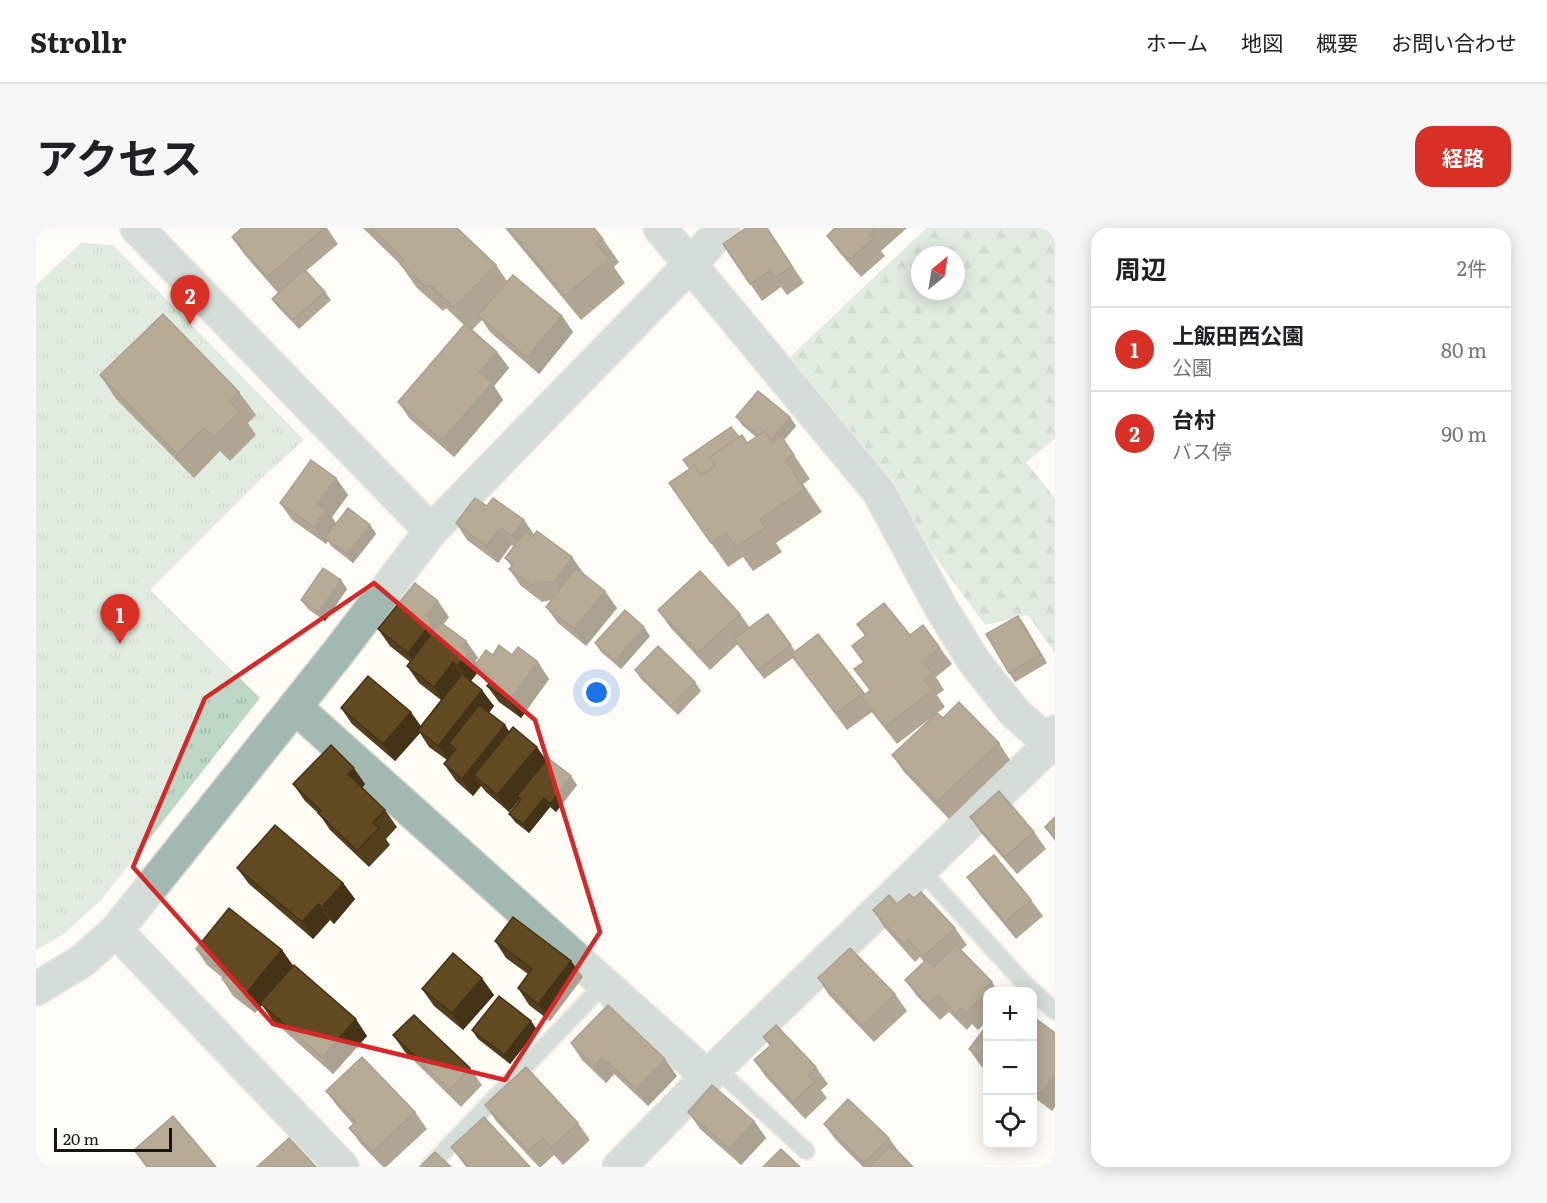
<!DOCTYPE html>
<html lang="ja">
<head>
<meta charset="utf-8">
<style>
  body { margin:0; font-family:Literata,"Noto Sans JP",serif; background:#f6f6f6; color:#202124 }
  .controls { position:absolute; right:18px; bottom:18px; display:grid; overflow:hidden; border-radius:12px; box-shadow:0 3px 15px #0003 }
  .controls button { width:54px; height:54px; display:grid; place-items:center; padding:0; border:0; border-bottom:2px solid #e0e0e0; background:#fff; color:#202124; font:30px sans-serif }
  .compass { position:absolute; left:875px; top:18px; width:54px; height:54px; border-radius:50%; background:#fff; box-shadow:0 3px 15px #0003; rotate:30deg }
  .scale { position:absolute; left:18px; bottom:15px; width:118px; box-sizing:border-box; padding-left:6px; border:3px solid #171511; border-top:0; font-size:16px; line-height:21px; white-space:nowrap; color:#171511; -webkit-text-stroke:4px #fffbf5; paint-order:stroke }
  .you { position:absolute; left:561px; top:465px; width:21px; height:21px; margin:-15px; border:4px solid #fff; border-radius:50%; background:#1a73e8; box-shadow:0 0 0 9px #1a73e833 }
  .badge { display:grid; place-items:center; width:39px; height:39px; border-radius:50%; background:#d93025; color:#fff; font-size:20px; font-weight:700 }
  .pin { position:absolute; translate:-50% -50px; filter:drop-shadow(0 2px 3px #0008) }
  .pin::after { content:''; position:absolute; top:32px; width:21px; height:18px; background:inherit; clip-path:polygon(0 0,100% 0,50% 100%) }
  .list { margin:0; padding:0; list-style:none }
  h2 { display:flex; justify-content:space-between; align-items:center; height:78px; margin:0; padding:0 24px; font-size:26px }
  h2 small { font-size:20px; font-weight:400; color:#757577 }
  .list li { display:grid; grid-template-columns:39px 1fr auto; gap:18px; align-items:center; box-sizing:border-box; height:84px; padding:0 24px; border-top:2px solid #e0e0e0 }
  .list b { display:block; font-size:22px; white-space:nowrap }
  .list p { margin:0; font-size:20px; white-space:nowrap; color:#757577 }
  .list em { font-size:20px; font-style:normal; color:#757577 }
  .icon { flex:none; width:33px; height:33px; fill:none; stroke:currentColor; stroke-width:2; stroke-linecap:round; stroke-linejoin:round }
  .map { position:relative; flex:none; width:1019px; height:939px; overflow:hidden; border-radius:18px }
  header { display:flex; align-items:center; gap:36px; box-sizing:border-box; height:84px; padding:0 30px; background:#fff; border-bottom:2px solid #e0e0e0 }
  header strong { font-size:28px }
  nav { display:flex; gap:33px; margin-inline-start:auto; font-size:21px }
  .intro { display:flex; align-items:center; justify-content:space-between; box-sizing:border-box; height:144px; padding:0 36px }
  h1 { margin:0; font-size:42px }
  .button { padding:15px 27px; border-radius:18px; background:#d93025; color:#fff; font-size:21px; font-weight:700 }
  main { display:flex; gap:36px; padding:0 36px }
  aside { flex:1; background:#fff; border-radius:18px; box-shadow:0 3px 15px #0003 }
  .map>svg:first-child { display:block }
</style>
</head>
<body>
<header>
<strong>Strollr</strong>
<nav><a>ホーム</a><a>地図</a><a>概要</a><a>お問い合わせ</a></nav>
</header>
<div class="intro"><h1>アクセス</h1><a class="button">経路</a></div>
<main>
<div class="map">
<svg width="1019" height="939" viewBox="0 0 1019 939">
  <defs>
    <pattern id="forest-firs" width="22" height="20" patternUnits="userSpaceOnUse" patternTransform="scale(1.5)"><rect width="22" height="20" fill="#bdd9c5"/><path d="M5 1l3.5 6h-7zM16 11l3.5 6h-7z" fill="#a2b9a8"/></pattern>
    <pattern id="park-tufts" width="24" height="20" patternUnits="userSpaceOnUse" patternTransform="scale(1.5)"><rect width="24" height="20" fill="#bdd9c5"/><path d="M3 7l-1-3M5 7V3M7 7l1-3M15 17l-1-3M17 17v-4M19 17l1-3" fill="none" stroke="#a2b9a8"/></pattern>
  </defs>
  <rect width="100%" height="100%" fill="#fffbf5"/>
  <path fill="url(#forest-firs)" fill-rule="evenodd" d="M 890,0 L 1019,0 L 1019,211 L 990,234 L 1019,270 L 1019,425 L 992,387 L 949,397 L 753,130 ZM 884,27 L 920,27 L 920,63 L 884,63 Z"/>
  <polygon fill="url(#park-tufts)" points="45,15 77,17 268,212 226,250 114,362 224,470 66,671 28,706 0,722 0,57"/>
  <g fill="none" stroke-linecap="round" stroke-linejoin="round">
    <g stroke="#dad6d1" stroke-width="20">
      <g id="service">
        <polyline points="885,642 989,756 1019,783"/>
        <polyline points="680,840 770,923"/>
        <polyline points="393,939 568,756"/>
      </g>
    </g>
    <g stroke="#dad6d1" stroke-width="36">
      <g id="minor">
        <polyline points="101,0 395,303"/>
        <polyline points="624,0 843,264 904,378 937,432 979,485 1019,520"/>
        <polyline points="259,479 672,849"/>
        <polyline points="583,939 680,840 1005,525 1019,504"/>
      </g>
    </g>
    <g stroke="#dad6d1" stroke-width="36">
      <g id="tertiary">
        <polyline points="80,703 306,939"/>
        <polyline points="0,761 46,733 80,703 301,426 395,303 654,37 687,0"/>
      </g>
    </g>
    <use href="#service" stroke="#a1b9b1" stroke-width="16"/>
    <use href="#minor" stroke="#a1b9b1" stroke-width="33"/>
    <use href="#tertiary" stroke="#a1b9b1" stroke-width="33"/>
  </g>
  <g fill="#533f1c">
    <polygon points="206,0 291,0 302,16 270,43 289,64 295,72 263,101 242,79 236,71 242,65 208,26 196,9"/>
    <polygon points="327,0 421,0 460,37 471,53 526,88 537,104 503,146 454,104 446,92 436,102 461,124 473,140 458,158 467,172 418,229 374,191 362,174 428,97 410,80 407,83 381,60 364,36"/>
    <polygon points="469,0 558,0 567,11 583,34 578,39 589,55 545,92"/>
    <polygon points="731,0 768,55 751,67 745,59 726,73 687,16"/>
    <polygon points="799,0 871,0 845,23 849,28 825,49 803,24 791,8"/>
    <polygon points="64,147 203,164 220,187 212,195 220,207 194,233 184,223 158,250 80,171"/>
    <polygon points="700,189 760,198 748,212 774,251 767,256 786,284 740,315 746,324 717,343 707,329 692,339 633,255 703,209 711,215 720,209 707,198"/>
    <polygon points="300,250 312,267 296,289 300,295 334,297 340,306 317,335 295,318 292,313 290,316 256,292 244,275"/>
    <polygon points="451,278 488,292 498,307 548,346 581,380 550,418 522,395 510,379 515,372 506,374 485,358 473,341 476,339 469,330 478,318 475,317 462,335 431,312 420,295"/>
    <polygon points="305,352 311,361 289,393 272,381 265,372"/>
    <polygon points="622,382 704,386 714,400 732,386 759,423 782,406 829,466 834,463 818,441 828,434 816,418 829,408 821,396 874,407 904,420 916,436 900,449 908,462 901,467 909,479 901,485 907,490 963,515 974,532 913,591 868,544 856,527 900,486 861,516 836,484 811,502 757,430 728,451 702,416 674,442 634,399"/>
    <polygon points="982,388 1011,435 979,454 973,445"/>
    <polygon points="413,389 407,396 430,413 442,430 439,433 441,434 457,427 513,451 485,490 463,474 451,458 453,455 450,454 443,443 435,453 458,478 453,485 469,497 473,504 541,557 520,584 514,579 493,605 479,594 473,586 484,572 484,571 473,584 450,564 445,558 437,568 420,553 408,536 411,532 393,519 384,505 359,533 316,496 305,480 385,498 405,472 383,455 371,438 374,434 354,418 342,401"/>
    <polygon points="614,408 585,441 565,424 559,415"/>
    <polygon points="599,442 659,454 665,463 642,487 605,451"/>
    <polygon points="257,556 329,556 326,560 349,582 361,599 350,611 354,617 333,639 294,602 284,587 269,573"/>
    <polygon points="934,589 998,604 1010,621 981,646 945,605"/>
    <polygon points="1019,589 1019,613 1009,599"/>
    <polygon points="201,640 307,655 319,671 298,696 294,692 277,711 213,656"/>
    <polygon points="931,649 995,672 1007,688 980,711 943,666"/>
    <polygon points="878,670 919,700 931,717 925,722 956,754 962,764 951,764 951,793 942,802 936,796 931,802 913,784 904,792 881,768 869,752 888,734 884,729 879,734 848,699 837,682"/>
    <polygon points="459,713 547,749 514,793 493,777 482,760 492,746 470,730"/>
    <polygon points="160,721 246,722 257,738 331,808 297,846 236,792 226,777 219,785 197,768 186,751 187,750 171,737"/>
    <polygon points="782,750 859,766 871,783 838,814 793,767"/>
    <polygon points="386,761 458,767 427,802 398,778"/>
    <polygon points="996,788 1016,883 996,868"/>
    <polygon points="495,793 501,802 474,836 442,811 436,802"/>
    <polygon points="951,797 951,843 945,838 933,821"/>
    <polygon points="357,807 434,840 446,857 425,879 369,824"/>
    <polygon points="727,809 780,839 792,856 785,862 791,870 769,891 730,849 718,832 734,818"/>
    <polygon points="535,815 641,848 612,878 578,846 570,855 546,832"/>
    <polygon points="290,863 379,884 391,901 350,939 347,939 325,916 313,900 317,896 302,879"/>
    <polygon points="449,877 542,895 554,912 527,937 518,927 505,939 503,939 461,894"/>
    <polygon points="652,884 718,893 730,910 705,937 664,901"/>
    <polygon points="788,896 853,910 863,924 877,939 827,939 800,912"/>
    <polygon points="415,919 494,939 430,939"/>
    <polygon points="98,922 180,939 110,939"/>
  </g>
  <g fill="#443317">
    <polygon points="526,88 537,104 503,146 491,129"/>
    <polygon points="461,124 473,140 458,158 467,172 418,229 406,212 443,144"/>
    <polygon points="754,189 760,198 748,212 774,251 758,227 732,215"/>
    <polygon points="300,250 312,267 296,289 302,299 289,310 292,313 290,316 278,299 281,276"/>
    <polygon points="488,292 499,308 487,325 476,308"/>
    <polygon points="334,297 340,306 317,335 311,326"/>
    <polygon points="464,300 475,317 462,335 450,318"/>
    <polygon points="536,329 548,346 531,370 519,353"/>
    <polygon points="305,352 311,361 289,393 283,384"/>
    <polygon points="569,363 581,380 550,418 538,401"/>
    <polygon points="402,373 413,389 403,402 383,441 372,425 390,387"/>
    <polygon points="982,388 988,396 1011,435 1004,427"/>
    <polygon points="608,399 614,408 585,441 579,433"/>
    <polygon points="430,413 442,430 439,433 445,440 439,437 443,443 434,454 422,438 426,419"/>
    <polygon points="417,434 429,451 410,476 398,459"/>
    <polygon points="502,434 513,451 485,490 473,473"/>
    <polygon points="446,462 458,478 422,524 413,515 421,526 414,534 402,518"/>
    <polygon points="375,484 387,501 382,502 384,505 359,533 347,516"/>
    <polygon points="469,497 480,514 438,547 445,558 437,568 426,551"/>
    <polygon points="501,519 513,536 481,568 484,571 473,584 461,567"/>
    <polygon points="318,540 329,556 324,563 312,546"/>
    <polygon points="535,548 541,557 520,584 514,576"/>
    <polygon points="508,570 514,579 493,605 487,596"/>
    <polygon points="307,655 319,671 298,696 286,679"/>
    <polygon points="282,676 294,692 277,711 266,694"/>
    <polygon points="246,722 258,739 224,775 226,777 219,785 207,769"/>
    <polygon points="535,733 547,749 514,793 502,776"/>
    <polygon points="446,750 458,767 427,802 416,785"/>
    <polygon points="320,791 331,808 297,846 286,829"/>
    <polygon points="495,793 501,802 474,836 468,827"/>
    <polygon points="566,829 578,846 570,855 558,838"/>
    <polygon points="629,831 641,848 612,878 600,861"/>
    <polygon points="1019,847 1019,879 1016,883 1004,866"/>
    <polygon points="718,893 730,910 705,937 693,921"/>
  </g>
  <g fill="#614921" stroke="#443317" stroke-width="1.5">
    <polygon points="206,0 289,0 231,49 196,9"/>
    <polygon points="335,0 421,0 460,37 418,80 394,57 390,59 364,36 368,32"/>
    <polygon points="472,0 558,0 567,11 560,16 573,31 529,68"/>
    <polygon points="710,0 731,0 756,38 739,50 734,43 714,56 687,16"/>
    <polygon points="799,0 840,0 833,7 837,11 813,32 791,8"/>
    <polygon points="268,41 289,64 257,92 236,71"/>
    <polygon points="477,47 526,88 491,129 442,87"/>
    <polygon points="127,86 203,164 194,173 204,184 177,209 168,200 141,226 64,147"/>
    <polygon points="429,96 461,124 443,144 456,155 406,212 362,174"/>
    <polygon points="722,163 754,189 735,212 729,203 722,207 700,189"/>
    <polygon points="695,199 703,209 674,229 679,238 665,247 658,238 654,241 647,232"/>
    <polygon points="729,203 736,214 745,208 758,227 750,232 769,261 724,291 729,300 700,319 690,305 675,315 633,255 658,238 665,247 679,238 674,229 706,207 711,215"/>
    <polygon points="275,232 300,250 281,276 290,282 278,299 244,275"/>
    <polygon points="439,270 451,278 457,270 488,292 476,308 464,300 450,318 420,295"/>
    <polygon points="312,280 334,297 311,326 289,310"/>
    <polygon points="501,303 536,329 519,353 495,357 473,341 478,336 469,330 489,304 496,309"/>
    <polygon points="287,340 305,352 283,384 265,372"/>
    <polygon points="540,340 569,363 538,401 510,379"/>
    <polygon points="664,343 704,386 662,425 622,382"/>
    <polygon points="379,355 402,373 390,387 397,393 372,425 342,401"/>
    <polygon points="848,375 874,407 887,397 904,420 887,433 897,445 888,452 897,462 849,499 825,469 835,462 818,441 828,434 816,418 830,407 821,396"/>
    <polygon points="589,382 608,399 579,433 559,415"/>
    <polygon points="732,386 755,417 722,442 698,411"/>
    <polygon points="982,388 1004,427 973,445 950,406"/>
    <polygon points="404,394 430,413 426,419 433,424 422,438 417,434 398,459 371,438"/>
    <polygon points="782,406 828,465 800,485 755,427"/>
    <polygon points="463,417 476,427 482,419 502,434 473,473 451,458 457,450 439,437 450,422 457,427"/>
    <polygon points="622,418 659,454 635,478 599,442"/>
    <polygon points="426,446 446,462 402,518 382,502"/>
    <polygon points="332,448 375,484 347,516 305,480"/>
    <polygon points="923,474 963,515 901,574 856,527 901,485 907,490"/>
    <polygon points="443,477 469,497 426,551 408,536 420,521 413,515"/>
    <polygon points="477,499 501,519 461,567 438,547"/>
    <polygon points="295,517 318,540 312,546 349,582 337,595 343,600 321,623 282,585 285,583 257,556"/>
    <polygon points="512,530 535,548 514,576 508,570 487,596 473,586 485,571 481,568"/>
    <polygon points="963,563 998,604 969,629 934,589"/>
    <polygon points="1019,589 1019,610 1009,599"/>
    <polygon points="239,597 307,655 286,679 282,676 266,694 201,640"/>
    <polygon points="958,627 995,672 969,694 931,649"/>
    <polygon points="885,664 919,700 887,729 873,712 868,717 837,682 853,667 861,676 873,666 878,670"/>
    <polygon points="193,680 246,722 207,769 186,751 190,746 160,721"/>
    <polygon points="477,689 535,733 502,776 482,760 496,741 459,713"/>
    <polygon points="920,717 956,754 949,760 952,764 951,765 930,785 925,780 919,786 902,767 892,776 869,752 890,732 897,739"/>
    <polygon points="814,720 859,766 827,798 782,750"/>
    <polygon points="417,725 446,750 416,785 386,761"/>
    <polygon points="258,737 320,791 286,829 224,775"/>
    <polygon points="463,768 495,793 468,827 436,802"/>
    <polygon points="572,777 629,831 600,861 566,829 558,838 535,815"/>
    <polygon points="378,787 434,840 414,862 357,807"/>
    <polygon points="996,788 1019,805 1019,847 1004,866 996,860"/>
    <polygon points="740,797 780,839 772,847 779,854 757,874 718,832 735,817 727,809"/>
    <polygon points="951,797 951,835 933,821"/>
    <polygon points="326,829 379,884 337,924 313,900 320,894 290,863"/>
    <polygon points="490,839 542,895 515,920 507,910 492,923 449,877"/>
    <polygon points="676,857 718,893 693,921 652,884"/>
    <polygon points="812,871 853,910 828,935 788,896"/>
    <polygon points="137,888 180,939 112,939 98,922"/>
    <polygon points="448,889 494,939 433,939 415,919"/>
    <polygon points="253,910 280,939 221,939"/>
    <polygon points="855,917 877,939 833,939"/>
    <polygon points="745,921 764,939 727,939"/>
    <polygon points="399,924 415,939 384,939"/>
  </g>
  <path d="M0 0H1019V939H0ZM 338,355 L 499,492 L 564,704 L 469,852 L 237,796 L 97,639 L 169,470 Z" fill="#fffbf5" fill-opacity=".55" fill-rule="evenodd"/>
  <path fill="none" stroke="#d62828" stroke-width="4.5" stroke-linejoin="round" d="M 338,355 L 499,492 L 564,704 L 469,852 L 237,796 L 97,639 L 169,470 Z"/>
</svg>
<div class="controls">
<button>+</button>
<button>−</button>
<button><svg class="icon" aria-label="locate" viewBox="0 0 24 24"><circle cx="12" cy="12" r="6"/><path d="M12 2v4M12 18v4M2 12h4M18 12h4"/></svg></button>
</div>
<svg class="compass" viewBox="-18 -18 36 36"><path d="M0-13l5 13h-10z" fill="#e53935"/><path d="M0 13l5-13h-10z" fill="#757577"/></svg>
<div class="scale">20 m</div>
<div class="you"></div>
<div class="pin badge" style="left:84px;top:416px">1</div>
<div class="pin badge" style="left:154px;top:97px">2</div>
</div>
<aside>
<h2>周辺<small>2件</small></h2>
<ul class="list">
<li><span class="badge">1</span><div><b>上飯田西公園</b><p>公園</p></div><em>80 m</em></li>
<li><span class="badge">2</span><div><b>台村</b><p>バス停</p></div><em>90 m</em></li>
</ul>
</aside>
</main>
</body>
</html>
